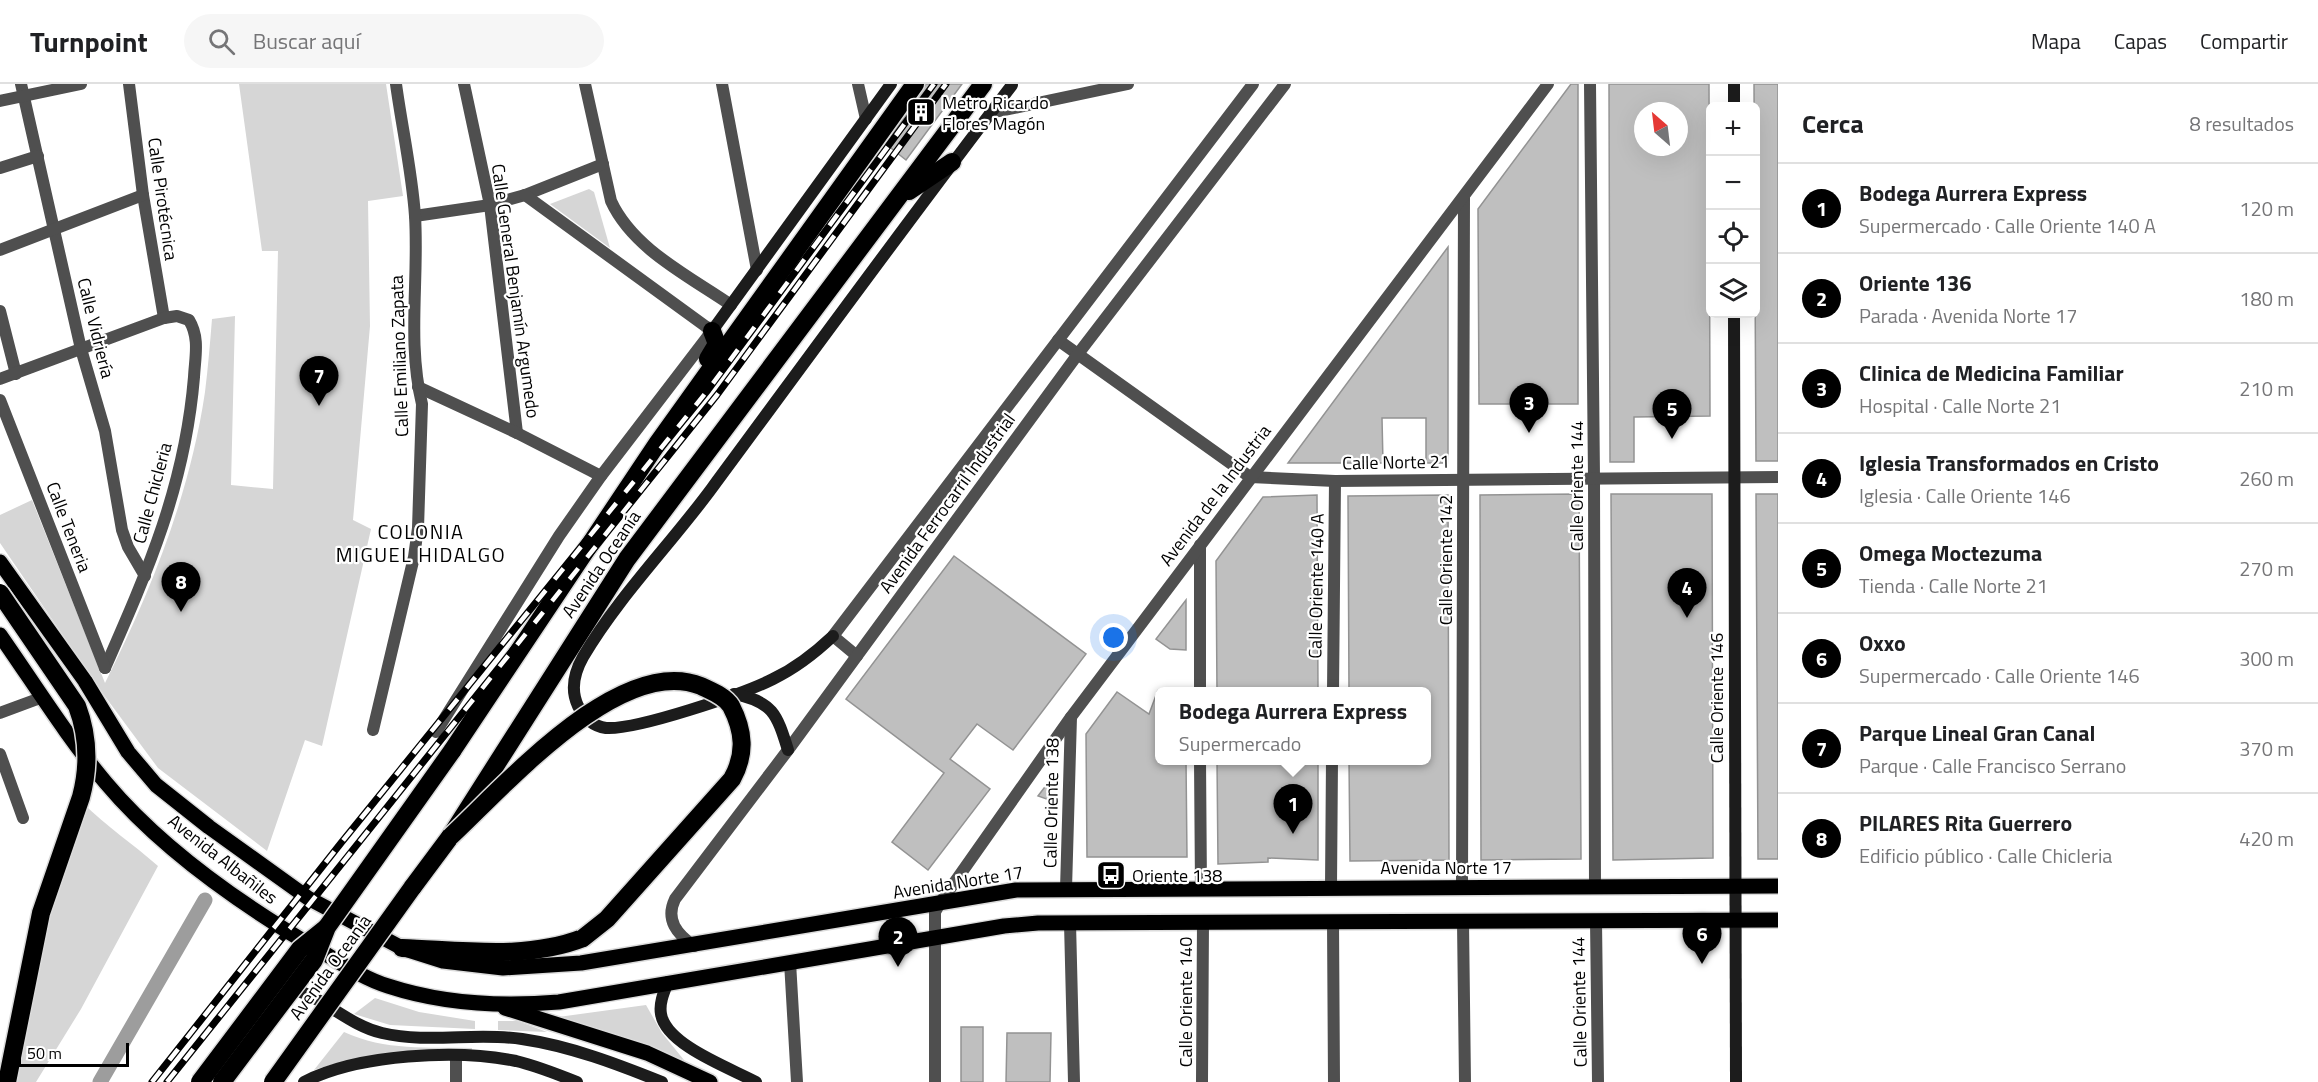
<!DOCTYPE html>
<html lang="es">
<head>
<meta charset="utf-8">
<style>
  body { margin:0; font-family:"Titillium Web",sans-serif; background:#f6f6f6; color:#202124 }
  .controls { position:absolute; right:18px; top:18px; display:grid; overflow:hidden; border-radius:9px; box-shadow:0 6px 24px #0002 }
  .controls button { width:54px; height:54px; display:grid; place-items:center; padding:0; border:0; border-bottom:2px solid #e0e0e0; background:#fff; color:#202124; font:30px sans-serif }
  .compass { position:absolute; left:1634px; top:18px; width:54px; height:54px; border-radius:50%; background:#fff; box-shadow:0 6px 24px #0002; rotate:332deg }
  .scale { position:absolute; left:18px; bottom:15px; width:111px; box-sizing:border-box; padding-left:6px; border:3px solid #000; border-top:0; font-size:16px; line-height:21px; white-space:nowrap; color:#000; -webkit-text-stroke:4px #fff; paint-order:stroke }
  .you { position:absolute; left:1114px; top:554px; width:21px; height:21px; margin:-15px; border:4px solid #fff; border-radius:50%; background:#1a73e8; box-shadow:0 0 0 9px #1a73e833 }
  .badge { display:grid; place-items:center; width:39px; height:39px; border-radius:50%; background:#000; color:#fff; font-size:20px; font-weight:700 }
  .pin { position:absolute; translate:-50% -50px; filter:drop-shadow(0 2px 3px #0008) }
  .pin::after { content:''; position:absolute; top:32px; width:21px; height:18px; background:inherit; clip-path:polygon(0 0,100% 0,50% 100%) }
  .popup { position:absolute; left:1155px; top:603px; width:276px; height:78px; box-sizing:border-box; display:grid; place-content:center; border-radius:9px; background:#fff; filter:drop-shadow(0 2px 4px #0005); font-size:20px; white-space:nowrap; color:#757577 }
  .popup b { font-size:22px; color:#202124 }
  .popup::after { content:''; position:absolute; left:50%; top:100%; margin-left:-12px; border:12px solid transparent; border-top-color:#fff }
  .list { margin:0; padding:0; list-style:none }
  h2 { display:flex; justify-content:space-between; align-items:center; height:78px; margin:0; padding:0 24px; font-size:26px }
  h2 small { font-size:20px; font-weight:400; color:#757577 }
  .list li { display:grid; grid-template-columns:39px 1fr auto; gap:18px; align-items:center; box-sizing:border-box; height:90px; padding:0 24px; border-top:2px solid #e0e0e0 }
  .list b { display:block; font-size:22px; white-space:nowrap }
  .list p { margin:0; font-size:20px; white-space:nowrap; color:#757577 }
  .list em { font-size:20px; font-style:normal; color:#757577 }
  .icon { flex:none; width:33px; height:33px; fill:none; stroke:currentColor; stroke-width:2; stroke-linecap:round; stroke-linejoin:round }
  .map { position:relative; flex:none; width:1778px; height:998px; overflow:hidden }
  header { display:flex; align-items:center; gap:36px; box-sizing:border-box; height:84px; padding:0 30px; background:#fff; border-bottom:2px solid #e0e0e0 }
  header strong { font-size:28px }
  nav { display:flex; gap:33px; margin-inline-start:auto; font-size:21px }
  .search { width:420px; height:54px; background:#f6f6f6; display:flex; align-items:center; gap:15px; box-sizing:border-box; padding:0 21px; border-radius:33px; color:#757577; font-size:22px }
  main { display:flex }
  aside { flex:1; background:#fff }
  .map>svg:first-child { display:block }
</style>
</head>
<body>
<header>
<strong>Turnpoint</strong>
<div class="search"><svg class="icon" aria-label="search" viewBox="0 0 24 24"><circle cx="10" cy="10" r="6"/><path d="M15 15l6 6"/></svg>Buscar aquí</div>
<nav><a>Mapa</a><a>Capas</a><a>Compartir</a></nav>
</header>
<main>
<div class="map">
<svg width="1778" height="998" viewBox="0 0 1778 998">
  <rect width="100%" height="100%" fill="#fff"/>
  <g fill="#d6d6d6">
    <path d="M 239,0 L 386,0 L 403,112 L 368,117 L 370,242 L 353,436 L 371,445 L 322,662 L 305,656 L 267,767 L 158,684 L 101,607 L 0,459 L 0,431 L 32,416 L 105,599 C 151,507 190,410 205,308 C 208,284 210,259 212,235 L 235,232 L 231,401 L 273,405 L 278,167 L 262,167 Z"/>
    <polygon points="589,105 594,108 610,164 550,120"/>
    <path d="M 83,719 C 106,742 133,760 158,782 L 81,925 L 36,998 L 1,998 L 23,970 L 19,910 Z"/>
    <polygon points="375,914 419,928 475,937 475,945 390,941 354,930"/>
    <polygon points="646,921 662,949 684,976 615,950 551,934"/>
    <polygon points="498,937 518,937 547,948 498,946"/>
    <path d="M 344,948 C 385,967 428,963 472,964 L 472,968 C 411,968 373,967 314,986 Z"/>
  </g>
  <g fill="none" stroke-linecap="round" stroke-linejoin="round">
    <polyline stroke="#9d9d9d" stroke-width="15" points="100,998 205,816"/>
  </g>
  <g fill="#bfbfbf" stroke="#939393" stroke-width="1.5" fill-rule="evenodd">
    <polygon points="926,0 962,0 906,76 886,60"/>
    <polygon points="1571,0 1578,0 1578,320 1479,320 1478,125"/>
    <path d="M 1609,0 L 1709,0 L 1710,332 L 1634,333 L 1634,378 L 1610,378 ZM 1643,27 L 1679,27 L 1679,63 L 1643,63 Z"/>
    <polygon points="1754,0 1778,0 1778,377 1756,377"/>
    <polygon points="1448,163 1448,379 1426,379 1426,334 1382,334 1383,379 1288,379"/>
    <polygon points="1579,410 1581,775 1481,776 1480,411"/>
    <polygon points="1611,410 1712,410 1713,774 1613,776"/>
    <polygon points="1756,410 1778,410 1778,775 1758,775"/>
    <polygon points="1317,411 1318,608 1217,608 1216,477 1263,413"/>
    <polygon points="1448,411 1449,776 1350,777 1349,676 1426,676 1426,608 1349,608 1348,412"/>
    <polygon points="954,472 1086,570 1013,666 977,640 950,675 990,705 928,786 892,758 944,689 846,615"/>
    <polygon points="1186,516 1186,566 1170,565 1156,555"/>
    <polygon points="1158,606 1160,676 1186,676 1187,773 1087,773 1086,650 1117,608 1149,630"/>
    <polygon points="1217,676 1318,676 1318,776 1268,774 1268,778 1218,780"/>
    <polygon points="1054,691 1055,718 1038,712"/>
    <rect x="961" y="943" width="22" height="55"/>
    <polygon points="1007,949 1051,949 1050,998 1006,998"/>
  </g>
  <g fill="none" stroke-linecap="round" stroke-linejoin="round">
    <g stroke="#dbdbdb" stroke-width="18">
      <g id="primary">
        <polyline points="0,478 85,597 128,668 156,701 209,743 308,814 402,864 443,877 503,884 581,879 1016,806 1778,802"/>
        <path d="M 0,551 C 35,601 67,653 106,699 C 164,768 246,824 324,869 C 344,881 365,895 388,902 C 443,920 501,923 559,918 L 1004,842 L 1038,839 L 1778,836"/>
        <polyline points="505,924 647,969 710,998"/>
      </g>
    </g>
    <g stroke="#dbdbdb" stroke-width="21">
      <g id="highway">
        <polyline points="909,107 952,78"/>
        <polyline points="708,275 717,260 712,247"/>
        <polyline points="452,667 657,360 915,0"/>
        <polyline points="412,804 450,753 627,475 983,0"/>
        <path d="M 402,864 C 461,866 527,876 583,854"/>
      </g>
    </g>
    <g stroke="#4f4f4f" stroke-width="12">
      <polyline points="21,0 81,265 105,347 122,446 128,463 145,492"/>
      <polyline points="129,0 143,111 164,234"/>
      <polyline points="464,0 490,121 517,349"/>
      <path d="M 585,0 L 611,117 C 633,165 689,192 731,221"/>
      <polyline points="722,0 757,186"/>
      <polyline points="858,0 866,35"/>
      <polyline points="1590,0 1594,393 1595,803"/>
      <polyline points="0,17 81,0"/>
      <polyline points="990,29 1128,0"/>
      <polyline points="0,84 38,72"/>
      <polyline points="415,132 490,121 525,111 603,80"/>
      <polyline points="0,166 143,111"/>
      <polyline points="0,227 16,290"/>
      <polyline points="1058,256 1250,393 1335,397 1778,393"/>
      <path d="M 0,295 L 164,234 L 177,232 L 189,236 C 200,254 195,273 194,293 C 185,402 148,486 105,584"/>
      <polyline points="418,303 517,349 601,392"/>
      <polyline points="0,316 105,584"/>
      <polyline points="1200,461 1200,608"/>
      <polyline points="857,572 833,552 1253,0"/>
      <polyline points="1333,608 1335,397"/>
      <polyline points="0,629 43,613"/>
      <path d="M 373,646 L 414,473 L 418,444 L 422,320 C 407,258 419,195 415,132 C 412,88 402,44 396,0"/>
      <polyline points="436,648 559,452 601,392 712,247 525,111"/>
      <polyline points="0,670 23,734"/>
      <polyline points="1200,676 1201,804"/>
      <polyline points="1462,802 1464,114"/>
      <polyline points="1331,803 1332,676"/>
      <polyline points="1066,805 1071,633"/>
      <polyline points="1596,837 1598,998"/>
      <polyline points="1333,838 1334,998"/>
      <polyline points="1463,838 1465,998"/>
      <polyline points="1070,839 1074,998"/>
      <path d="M 694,862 C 677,850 665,836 675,815 L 788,666 L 1078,270 L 1285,0"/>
      <polyline points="790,878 797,998"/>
      <polyline points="456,972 456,998"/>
      <polyline points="935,998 935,828 940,819 1071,633 1548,0"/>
      <polyline points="1202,998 1203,838"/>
    </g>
    <g stroke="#1c1c1c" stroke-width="12">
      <polyline points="1734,22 1734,0"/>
      <polyline points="1734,230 1736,998"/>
      <polyline points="712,247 891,0"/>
      <path d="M 833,552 C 815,569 796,584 773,595 C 743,610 637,646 606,644 C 592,642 584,634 578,622 C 570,605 574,589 583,573 C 619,512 670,461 712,404 C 811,270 910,134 1012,1"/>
      <path d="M 734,610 C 773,617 777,631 788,666"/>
      <path d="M 668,898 C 664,908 659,919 661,930 C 666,961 730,984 756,998"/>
      <path d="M 288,904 C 322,911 347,941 382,949 C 428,960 476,948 522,955 C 570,962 617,980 662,998"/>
      <path d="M 304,998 C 358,970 457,965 516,977 C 537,982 557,990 577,998"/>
    </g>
    <use href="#primary" stroke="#000" stroke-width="15"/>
    <use href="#highway" stroke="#000" stroke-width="18"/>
    <g stroke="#000" stroke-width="7">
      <g id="rail">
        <polyline points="152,998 341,759 708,306 934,0"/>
        <polyline points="167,998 717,311 946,0"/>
      </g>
    </g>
    <use href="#rail" stroke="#fff" stroke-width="4.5" stroke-dasharray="14" stroke-linecap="butt"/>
    <g stroke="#dbdbdb" stroke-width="21" stroke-linecap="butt">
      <g id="highway-bridge">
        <path d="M 0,509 L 77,622 C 88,651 89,683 81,713 L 41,829 L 7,998"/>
        <path d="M 450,753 C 503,704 620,569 701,602 C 711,607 725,612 731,622 C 744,647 746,670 732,695 L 607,835 L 583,854"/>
        <polyline points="200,998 300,865 326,844"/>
        <polyline points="222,998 314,876 327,843 452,667"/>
        <polyline points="273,998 412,804"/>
      </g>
    </g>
    <use href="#highway-bridge" stroke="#000" stroke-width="18"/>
  </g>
  <defs>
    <g id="building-square" transform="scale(1.5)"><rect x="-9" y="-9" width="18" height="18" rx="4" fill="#000" stroke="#fff"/><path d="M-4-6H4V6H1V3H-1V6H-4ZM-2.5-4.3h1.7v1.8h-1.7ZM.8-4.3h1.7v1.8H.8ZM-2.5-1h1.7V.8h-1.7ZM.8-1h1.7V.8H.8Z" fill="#fff"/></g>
    <g id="bus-square" transform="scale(1.5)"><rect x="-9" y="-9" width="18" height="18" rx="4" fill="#000" stroke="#fff"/><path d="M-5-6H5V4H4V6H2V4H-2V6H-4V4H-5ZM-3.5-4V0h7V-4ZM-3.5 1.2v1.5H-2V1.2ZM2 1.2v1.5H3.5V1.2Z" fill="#fff"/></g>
  </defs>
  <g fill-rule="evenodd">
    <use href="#building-square" x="921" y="28"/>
    <use href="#bus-square" x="1111" y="791"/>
  </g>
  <g text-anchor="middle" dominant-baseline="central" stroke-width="4.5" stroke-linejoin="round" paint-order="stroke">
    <g font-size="18" fill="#000" stroke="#fff" text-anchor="start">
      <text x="942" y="18">Metro Ricardo<tspan x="942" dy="21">Flores Magón</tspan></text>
      <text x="1132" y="791">Oriente 138</text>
    </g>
    <g font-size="18" fill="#000" stroke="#fff">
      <text transform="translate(163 115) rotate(82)">Calle Pirotécnica</text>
      <text transform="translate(516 207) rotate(82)">Calle General Benjamín Argumedo</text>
      <text transform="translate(96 244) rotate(76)">Calle Vidriería</text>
      <text transform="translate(399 272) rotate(-92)">Calle Emiliano Zapata</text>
      <text transform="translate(1396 378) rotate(-1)">Calle Norte 21</text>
      <text transform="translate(1576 402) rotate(-90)">Calle Oriente 144</text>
      <text transform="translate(152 409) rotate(-75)">Calle Chicleria</text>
      <text transform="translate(1215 411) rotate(-53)">Avenida de la Industria</text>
      <text transform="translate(947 419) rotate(-54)">Avenida Ferrocarril Industrial</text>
      <text transform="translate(69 443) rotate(69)">Calle Teneria</text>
      <text transform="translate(1445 476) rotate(-90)">Calle Oriente 142</text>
      <text transform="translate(601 480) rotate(-56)">Avenida Oceanía</text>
      <text transform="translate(1316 502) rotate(-89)">Calle Oriente 140 A</text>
      <text transform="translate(1716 614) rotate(-90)">Calle Oriente 146</text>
      <text transform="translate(1051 719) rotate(-89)">Calle Oriente 138</text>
      <text transform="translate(223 775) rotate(38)">Avenida Albañiles</text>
      <text x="1446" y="783">Avenida Norte 17</text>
      <text transform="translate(958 798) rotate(-9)">Avenida Norte 17</text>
      <text transform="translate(330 883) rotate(-54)">Avenida Oceanía</text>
      <text transform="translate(1185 918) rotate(-90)">Calle Oriente 140</text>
      <text transform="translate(1579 918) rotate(-91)">Calle Oriente 144</text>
    </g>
    <g font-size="20" letter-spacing="1.5" fill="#000" stroke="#fff">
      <text x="421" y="447">COLONIA<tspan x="421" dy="23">MIGUEL HIDALGO</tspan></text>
    </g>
  </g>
</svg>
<div class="controls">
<button>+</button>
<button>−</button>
<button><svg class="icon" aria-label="locate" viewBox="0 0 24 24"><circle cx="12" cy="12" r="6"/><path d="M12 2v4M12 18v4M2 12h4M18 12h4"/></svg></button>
<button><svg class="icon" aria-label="layers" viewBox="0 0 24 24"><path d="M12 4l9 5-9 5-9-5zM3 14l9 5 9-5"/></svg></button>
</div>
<svg class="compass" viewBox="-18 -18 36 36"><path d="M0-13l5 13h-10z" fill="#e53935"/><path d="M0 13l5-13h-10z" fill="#757577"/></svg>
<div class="scale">50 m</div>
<div class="you"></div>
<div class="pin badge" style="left:1293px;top:750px">1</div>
<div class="popup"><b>Bodega Aurrera Express</b>Supermercado</div>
<div class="pin badge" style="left:898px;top:883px">2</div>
<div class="pin badge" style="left:1529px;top:349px">3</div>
<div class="pin badge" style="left:1687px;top:534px">4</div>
<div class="pin badge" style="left:1672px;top:355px">5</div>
<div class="pin badge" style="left:1702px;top:880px">6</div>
<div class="pin badge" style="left:319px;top:322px">7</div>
<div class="pin badge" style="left:181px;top:528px">8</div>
</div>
<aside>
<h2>Cerca<small>8 resultados</small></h2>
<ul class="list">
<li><span class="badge">1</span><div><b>Bodega Aurrera Express</b><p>Supermercado · Calle Oriente 140 A</p></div><em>120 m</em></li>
<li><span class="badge">2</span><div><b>Oriente 136</b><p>Parada · Avenida Norte 17</p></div><em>180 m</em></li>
<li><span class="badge">3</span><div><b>Clinica de Medicina Familiar</b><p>Hospital · Calle Norte 21</p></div><em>210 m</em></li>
<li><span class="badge">4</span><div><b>Iglesia Transformados en Cristo</b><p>Iglesia · Calle Oriente 146</p></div><em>260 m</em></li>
<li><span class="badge">5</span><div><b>Omega Moctezuma</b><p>Tienda · Calle Norte 21</p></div><em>270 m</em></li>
<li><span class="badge">6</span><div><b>Oxxo</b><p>Supermercado · Calle Oriente 146</p></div><em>300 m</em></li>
<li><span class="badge">7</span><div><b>Parque Lineal Gran Canal</b><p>Parque · Calle Francisco Serrano</p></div><em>370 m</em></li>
<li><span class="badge">8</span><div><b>PILARES Rita Guerrero</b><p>Edificio público · Calle Chicleria</p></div><em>420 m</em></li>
</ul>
</aside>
</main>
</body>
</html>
